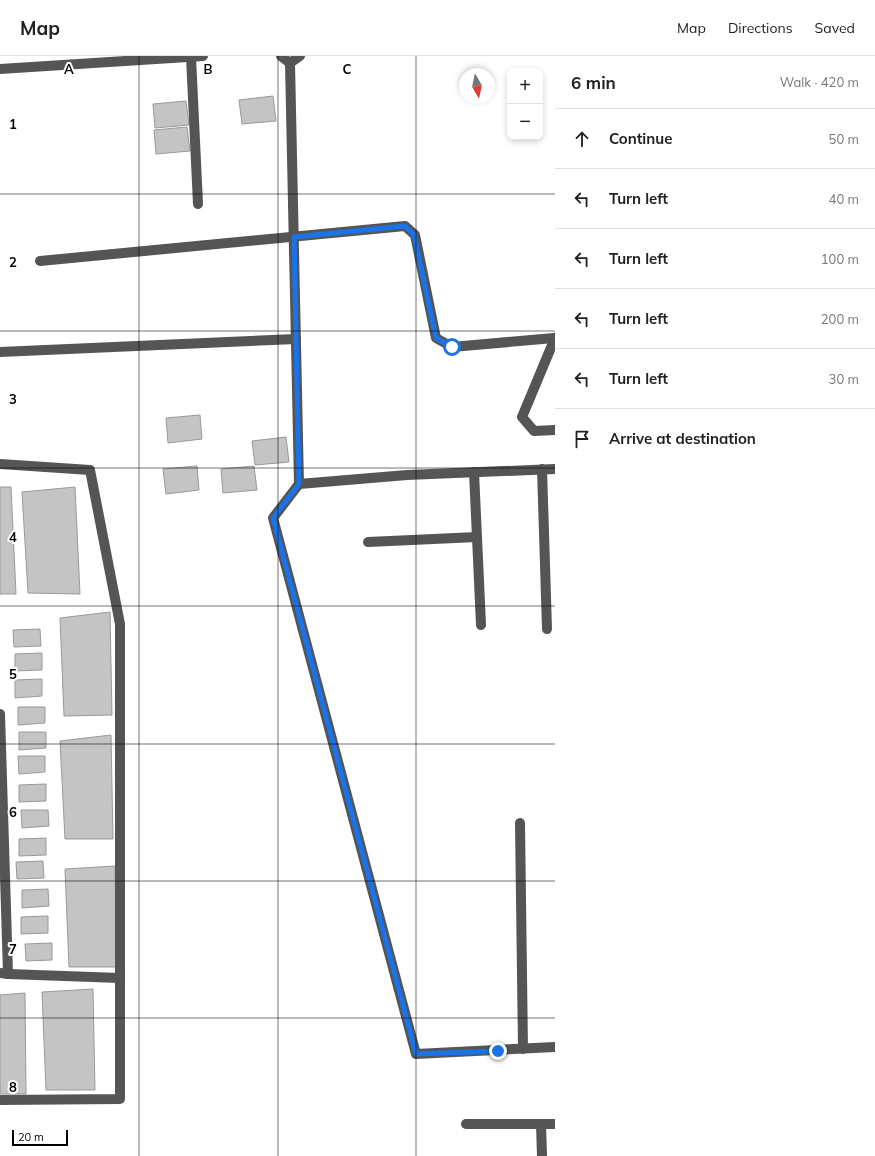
<!DOCTYPE html>
<html lang="en">
<head>
<meta charset="utf-8">
<style>
  body { margin:0; font-family:Mulish,sans-serif; background:#f6f6f6; color:#222 }
  .controls { position:absolute; right:12px; top:12px; display:grid; overflow:hidden; border-radius:8px; box-shadow:0 2px 6px #0003 }
  .controls button { width:36px; height:36px; display:grid; place-items:center; padding:0; border:0; border-bottom:1px solid #e0e0e0; background:#fff; color:#222; font:20px sans-serif }
  .compass { position:absolute; left:459px; top:12px; width:36px; height:36px; border-radius:50%; background:#fff; box-shadow:0 2px 6px #0003; rotate:171deg }
  .scale { position:absolute; left:12px; bottom:10px; width:56px; box-sizing:border-box; padding-left:4px; border:2px solid #000; border-top:0; font-size:11px; line-height:14px; white-space:nowrap; color:#000; -webkit-text-stroke:3px #fff; paint-order:stroke }
  .stop { position:absolute; width:12px; height:12px; margin:-9px; border:3px solid #1a73e8; border-radius:50%; background:#fff }
  .stop.end { background:#1a73e8; border-color:#fff; box-shadow:0 1px 4px #0008 }
  .list { margin:0; padding:0; list-style:none }
  h2 { display:flex; justify-content:space-between; align-items:center; height:52px; margin:0; padding:0 16px; font-size:17px }
  h2 small { font-size:13px; font-weight:400; color:#767676 }
  .list li { display:grid; grid-template-columns:26px 1fr auto; gap:12px; align-items:center; box-sizing:border-box; height:60px; padding:0 16px; border-top:1px solid #e0e0e0 }
  .list b { display:block; font-size:15px; white-space:nowrap }
  .list em { font-size:13px; font-style:normal; color:#767676 }
  .icon { flex:none; width:22px; height:22px; fill:none; stroke:currentColor; stroke-width:2; stroke-linecap:round; stroke-linejoin:round }
  .map { position:relative; flex:none; width:555px; height:1100px; overflow:hidden }
  header { display:flex; align-items:center; gap:24px; box-sizing:border-box; height:56px; padding:0 20px; background:#fff; border-bottom:1px solid #e0e0e0 }
  header strong { font-size:19px }
  nav { display:flex; gap:22px; margin-inline-start:auto; font-size:14px }
  main { display:flex }
  aside { flex:1; background:#fff }
  .map>svg:first-child { display:block }
</style>
</head>
<body>
<header>
<strong>Map</strong>
<nav><a>Map</a><a>Directions</a><a>Saved</a></nav>
</header>
<main>
<div class="map">
<svg width="555" height="1100" viewBox="0 0 555 1100">
  <rect width="100%" height="100%" fill="#fff"/>
  <g fill="#c4c4c4" stroke="#999">
    <polygon points="273,40 276,65 242,68 239,44"/>
    <polygon points="186,45 189,69 155,72 153,48"/>
    <polygon points="187,71 190,95 156,98 154,74"/>
    <polygon points="200,359 202,383 168,387 166,362"/>
    <polygon points="286,381 289,406 255,409 252,385"/>
    <polygon points="197,410 199,434 166,438 163,413"/>
    <polygon points="254,410 257,434 223,437 221,413"/>
    <polygon points="0,431 11,431 16,538 0,538"/>
    <polygon points="75,431 80,538 28,537 22,436"/>
    <polygon points="110,556 112,659 64,660 60,562"/>
    <polygon points="40,573 41,590 14,591 13,574"/>
    <polygon points="42,597 42,614 15,615 15,598"/>
    <polygon points="42,623 42,640 15,642 15,624"/>
    <polygon points="18,651 45,651 45,667 18,669"/>
    <polygon points="19,676 46,676 46,692 19,694"/>
    <polygon points="111,679 113,783 65,783 60,685"/>
    <polygon points="18,700 45,700 45,716 19,718"/>
    <polygon points="46,728 46,745 19,746 19,729"/>
    <polygon points="21,754 48,754 49,770 22,772"/>
    <polygon points="46,782 46,799 19,800 19,783"/>
    <polygon points="43,805 44,822 17,823 16,806"/>
    <polygon points="115,810 117,911 69,911 65,813"/>
    <polygon points="48,833 49,850 22,852 22,834"/>
    <polygon points="48,860 48,877 21,878 21,861"/>
    <polygon points="52,887 52,904 26,905 25,888"/>
    <polygon points="93,933 95,1034 46,1034 42,936"/>
    <polygon points="25,937 26,1038 0,1038 0,939"/>
  </g>
  <g fill="none" stroke-linecap="round" stroke-linejoin="round">
    <g stroke="#555" stroke-width="10">
      <polyline points="281,0 290,7 299,428"/>
      <polyline points="191,1 198,148"/>
      <polyline points="290,7 300,0"/>
      <polyline points="0,13 203,0"/>
      <polyline points="40,205 405,170 415,179 436,282 452,291 554,282"/>
      <polyline points="555,282 522,361 534,375 555,374"/>
      <polyline points="0,296 296,283"/>
      <polyline points="0,408 90,414 120,568 120,1043 0,1044"/>
      <polyline points="542,413 547,573"/>
      <polyline points="555,413 407,419 299,428 273,462 416,998 555,991"/>
      <polyline points="474,416 481,569"/>
      <polyline points="368,486 477,481"/>
      <polyline points="0,658 8,918 0,917"/>
      <polyline points="520,767 523,993"/>
      <polyline points="8,918 120,922"/>
      <polyline points="466,1068 541,1068"/>
      <polyline points="542,1100 541,1068 555,1068"/>
    </g>
  </g>
  <g fill="none" stroke-linecap="round" stroke-linejoin="round">
    <polyline stroke="#1a73e8" stroke-width="5" points="452,291 436,282 414,179 405,170 294,181 299,428 273,462 416,998 498,995"/>
  </g>
  <path fill="none" stroke="#000" stroke-width="1" stroke-opacity="0.55" d="M 139,0 L 139,1100M 278,0 L 278,1100M 416,0 L 416,1100M 0,138 L 555,138M 0,275 L 555,275M 0,412 L 555,412M 0,550 L 555,550M 0,688 L 555,688M 0,825 L 555,825M 0,962 L 555,962"/>
  <g font-size="13" text-anchor="middle" font-weight="bold" fill="#000" stroke="#fff" stroke-width="4" stroke-linejoin="round" paint-order="stroke">
    <text x="69" y="18">A</text>
    <text x="208" y="18">B</text>
    <text x="347" y="18">C</text>
    <text x="13" y="73">1</text>
    <text x="13" y="211">2</text>
    <text x="13" y="348">3</text>
    <text x="13" y="486">4</text>
    <text x="13" y="623">5</text>
    <text x="13" y="761">6</text>
    <text x="13" y="898">7</text>
    <text x="13" y="1036">8</text>
  </g>
</svg>
<div class="controls">
<button>+</button>
<button>−</button>
</div>
<svg class="compass" viewBox="-18 -18 36 36"><path d="M0-13l5 13h-10z" fill="#e53935"/><path d="M0 13l5-13h-10z" fill="#767676"/></svg>
<div class="scale">20 m</div>
<div class="stop" style="left:452px;top:291px"></div>
<div class="stop end" style="left:498px;top:995px"></div>
</div>
<aside>
<h2>6 min<small>Walk · 420 m</small></h2>
<ul class="list">
<li><svg class="icon" aria-label="ahead" viewBox="0 0 24 24"><path d="M12 20V5M6 11l6-6 6 6"/></svg><div><b>Continue</b></div><em>50 m</em></li>
<li><svg class="icon" aria-label="left" viewBox="0 0 24 24"><path d="M17 20v-9H6M10 6l-5 5 5 5"/></svg><div><b>Turn left</b></div><em>40 m</em></li>
<li><svg class="icon" aria-label="left" viewBox="0 0 24 24"><path d="M17 20v-9H6M10 6l-5 5 5 5"/></svg><div><b>Turn left</b></div><em>100 m</em></li>
<li><svg class="icon" aria-label="left" viewBox="0 0 24 24"><path d="M17 20v-9H6M10 6l-5 5 5 5"/></svg><div><b>Turn left</b></div><em>200 m</em></li>
<li><svg class="icon" aria-label="left" viewBox="0 0 24 24"><path d="M17 20v-9H6M10 6l-5 5 5 5"/></svg><div><b>Turn left</b></div><em>30 m</em></li>
<li><svg class="icon" aria-label="arrive" viewBox="0 0 24 24"><path d="M6 21V4h12l-3 4 3 4H6"/></svg><div><b>Arrive at destination</b></div></li>
</ul>
</aside>
</main>
</body>
</html>
